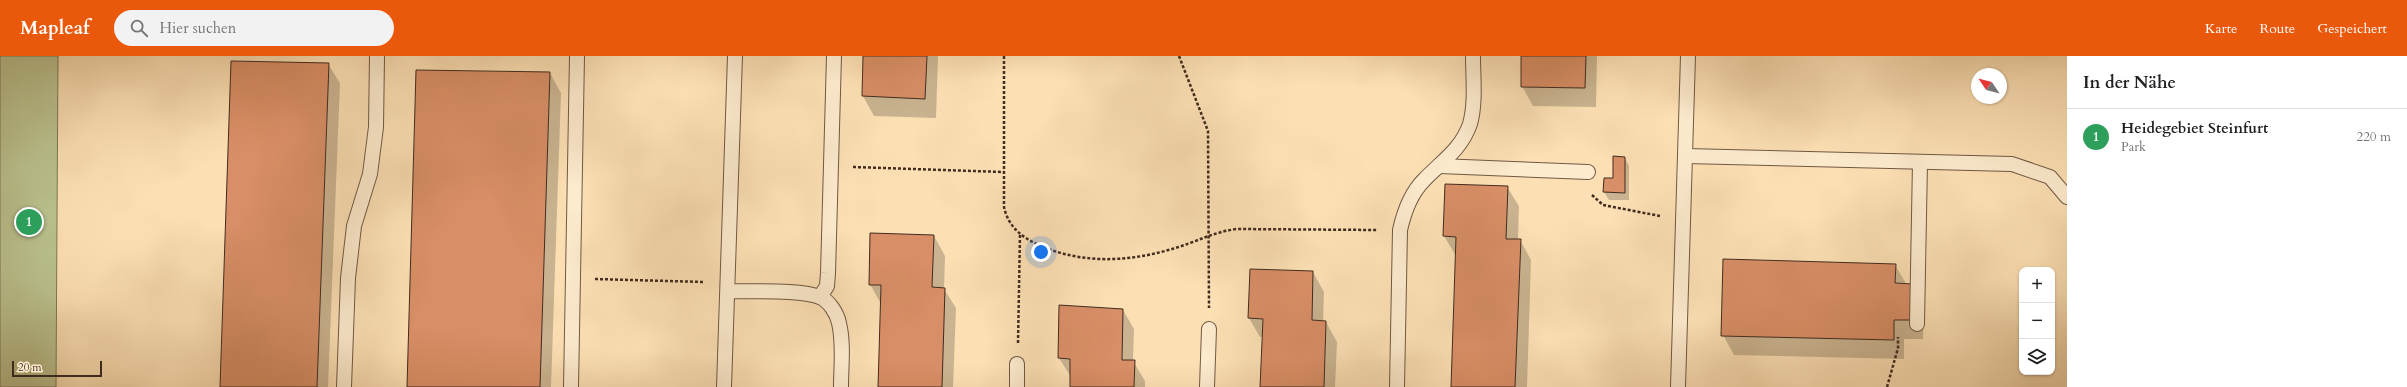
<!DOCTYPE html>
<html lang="de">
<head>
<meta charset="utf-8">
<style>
  body { margin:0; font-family:Cardo,serif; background:#f2f2f2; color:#202124 }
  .controls { position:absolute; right:12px; bottom:12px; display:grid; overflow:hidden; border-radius:8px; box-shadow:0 1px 3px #0004 }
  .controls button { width:36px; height:36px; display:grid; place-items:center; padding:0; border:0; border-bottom:1px solid #e0e0e0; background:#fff; color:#202124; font:20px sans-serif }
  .compass { position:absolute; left:1971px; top:12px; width:36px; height:36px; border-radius:50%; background:#fff; box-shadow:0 1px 3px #0004; rotate:305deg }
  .scale { position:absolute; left:12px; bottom:10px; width:90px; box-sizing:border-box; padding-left:4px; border:2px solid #412b1f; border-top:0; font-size:11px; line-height:14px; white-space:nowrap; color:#412b1f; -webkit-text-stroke:3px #fdebce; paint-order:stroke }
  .you { position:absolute; left:1041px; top:196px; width:14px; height:14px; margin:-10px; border:3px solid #fff; border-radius:50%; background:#1a73e8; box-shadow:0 0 0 6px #1a73e833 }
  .badge { display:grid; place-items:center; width:26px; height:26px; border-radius:50%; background:#ea580c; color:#fff; font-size:13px; font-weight:700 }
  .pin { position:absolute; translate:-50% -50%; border:2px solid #fff; box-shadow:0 1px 4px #0006 }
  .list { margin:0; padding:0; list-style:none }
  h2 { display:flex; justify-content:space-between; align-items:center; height:52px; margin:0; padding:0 16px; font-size:17px }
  h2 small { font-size:13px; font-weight:400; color:#757577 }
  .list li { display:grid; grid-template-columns:26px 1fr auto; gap:12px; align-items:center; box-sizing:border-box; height:56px; padding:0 16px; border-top:1px solid #e0e0e0 }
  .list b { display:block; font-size:15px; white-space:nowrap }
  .list p { margin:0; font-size:13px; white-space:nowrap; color:#757577 }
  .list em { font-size:13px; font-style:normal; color:#757577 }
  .icon { flex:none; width:22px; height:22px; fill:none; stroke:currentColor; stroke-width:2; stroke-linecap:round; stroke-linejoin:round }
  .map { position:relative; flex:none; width:2067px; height:331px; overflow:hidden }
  header { display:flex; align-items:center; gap:24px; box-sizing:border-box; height:56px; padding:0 20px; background:#ea580c; color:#fff }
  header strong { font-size:19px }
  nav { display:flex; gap:22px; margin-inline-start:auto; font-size:14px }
  .search { width:280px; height:36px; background:#f2f2f2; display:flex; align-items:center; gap:10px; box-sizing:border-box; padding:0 14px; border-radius:22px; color:#757577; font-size:15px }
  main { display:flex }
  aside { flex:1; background:#fff }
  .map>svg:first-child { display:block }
</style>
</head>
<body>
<header>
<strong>Mapleaf</strong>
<div class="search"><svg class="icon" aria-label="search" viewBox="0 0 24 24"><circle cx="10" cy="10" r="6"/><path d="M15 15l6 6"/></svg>Hier suchen</div>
<nav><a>Karte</a><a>Route</a><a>Gespeichert</a></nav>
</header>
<main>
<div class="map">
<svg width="2067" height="331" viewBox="0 0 2067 331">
  <rect width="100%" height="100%" fill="#fce0b4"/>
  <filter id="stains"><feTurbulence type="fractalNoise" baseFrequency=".005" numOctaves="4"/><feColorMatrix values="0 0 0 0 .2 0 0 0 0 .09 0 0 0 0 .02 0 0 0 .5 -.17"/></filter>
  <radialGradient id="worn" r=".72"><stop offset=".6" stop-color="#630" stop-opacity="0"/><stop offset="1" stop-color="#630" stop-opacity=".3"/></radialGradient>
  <polygon fill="#bbc390" stroke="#7e7758" points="0,0 58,0 56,331 0,331"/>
  <g fill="#0003">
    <polygon points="864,0 938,0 936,62 874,60 863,40"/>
    <polygon points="1522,0 1597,0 1596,51 1533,50 1522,30"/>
    <polygon points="328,8 340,27 328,331 221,331"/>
    <polygon points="550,17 561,37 551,331 408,331"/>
    <polygon points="1625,102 1629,110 1629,144 1609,144 1604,136 1613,123"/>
    <polygon points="1446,129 1507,131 1519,150 1518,184 1520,184 1531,204 1527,331 1452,331 1456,200 1444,180"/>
    <polygon points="934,180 945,200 944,233 956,252 953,331 879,331 881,248 870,228"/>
    <polygon points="1895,209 1907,229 1924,248 1923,283 1904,283 1904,303 1734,299 1723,279"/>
    <polygon points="1313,216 1324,236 1323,266 1326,266 1337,286 1335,331 1261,331 1263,281 1260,281 1249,262"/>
    <polygon points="1123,254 1134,273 1133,305 1145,325 1145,331 1071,331 1071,321 1059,302"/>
  </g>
  <g fill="#d88e66" stroke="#412b1f">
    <polygon points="863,0 927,0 925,43 862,40"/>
    <polygon points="1521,0 1586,0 1585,32 1521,31"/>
    <polygon points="231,5 329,7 317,331 220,331"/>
    <polygon points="416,14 550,16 540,331 407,331"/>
    <polygon points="1613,100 1625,101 1625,137 1603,136 1604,122 1613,122"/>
    <polygon points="1445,128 1508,130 1506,183 1521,183 1515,331 1451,331 1456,181 1443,180"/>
    <polygon points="870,177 934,179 932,231 945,232 942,331 878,331 881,229 869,229"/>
    <polygon points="1723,203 1896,208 1895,227 1913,228 1912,264 1894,264 1894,284 1721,280"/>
    <polygon points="1250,213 1313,215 1312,264 1326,265 1324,331 1260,331 1263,263 1248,262"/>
    <polygon points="1059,249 1123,253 1122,304 1135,304 1134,331 1070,331 1070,303 1058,302"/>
  </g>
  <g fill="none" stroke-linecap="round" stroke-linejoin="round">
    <g stroke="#705844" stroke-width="16">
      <g id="service">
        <polyline points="1685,100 2012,108 2050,121 2067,141"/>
        <polyline points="1439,110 1588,116"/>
        <path d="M 728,235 C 751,236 800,233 820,241 C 829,245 837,257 839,267 C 844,288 841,310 841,331"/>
        <polyline points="820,241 827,230 828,217 834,0"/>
        <polyline points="1917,268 1920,106"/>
        <polyline points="344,331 348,222 354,170 370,118 376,71 377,0"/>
        <polyline points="571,331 577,0"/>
        <polyline points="724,331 735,0"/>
        <polyline points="1017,331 1017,308"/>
        <polyline points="1207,331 1209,273"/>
        <path d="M 1397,331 L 1400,174 C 1404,156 1410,138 1424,124 C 1441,106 1461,94 1470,68 C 1476,47 1473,21 1473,0"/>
        <polyline points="1678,331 1688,0"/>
      </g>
    </g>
    <g stroke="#412b1f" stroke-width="2.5" stroke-dasharray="3 2" stroke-linecap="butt">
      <path d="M 1004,0 L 1004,151 C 1008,170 1021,181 1039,189 C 1088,211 1141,205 1190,187 C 1206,181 1220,175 1237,173 L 1378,174"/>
      <polyline points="1179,0 1208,75 1209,252"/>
      <polyline points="853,111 1004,116"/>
      <polyline points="1592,139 1603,149 1660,160"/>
      <polyline points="595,223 704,226"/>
      <polyline points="1018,287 1020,178"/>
      <polyline points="1887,331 1898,292 1898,281"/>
    </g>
    <use href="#service" stroke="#fdebce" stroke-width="14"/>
  </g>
  <rect width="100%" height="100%" filter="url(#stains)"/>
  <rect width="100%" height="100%" fill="url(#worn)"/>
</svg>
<div class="controls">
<button>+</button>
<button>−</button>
<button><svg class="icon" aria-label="layers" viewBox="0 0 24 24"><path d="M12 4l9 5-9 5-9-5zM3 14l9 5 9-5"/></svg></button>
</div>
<svg class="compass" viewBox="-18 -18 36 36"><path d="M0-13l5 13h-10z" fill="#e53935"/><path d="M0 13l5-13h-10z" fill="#757577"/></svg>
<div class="scale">20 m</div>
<div class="you"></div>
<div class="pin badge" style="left:29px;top:166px;background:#2e9e5b">1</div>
</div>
<aside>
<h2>In der Nähe<small></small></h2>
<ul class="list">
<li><span class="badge" style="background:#2e9e5b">1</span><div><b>Heidegebiet Steinfurt</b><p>Park</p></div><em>220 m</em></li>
</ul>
</aside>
</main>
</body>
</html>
